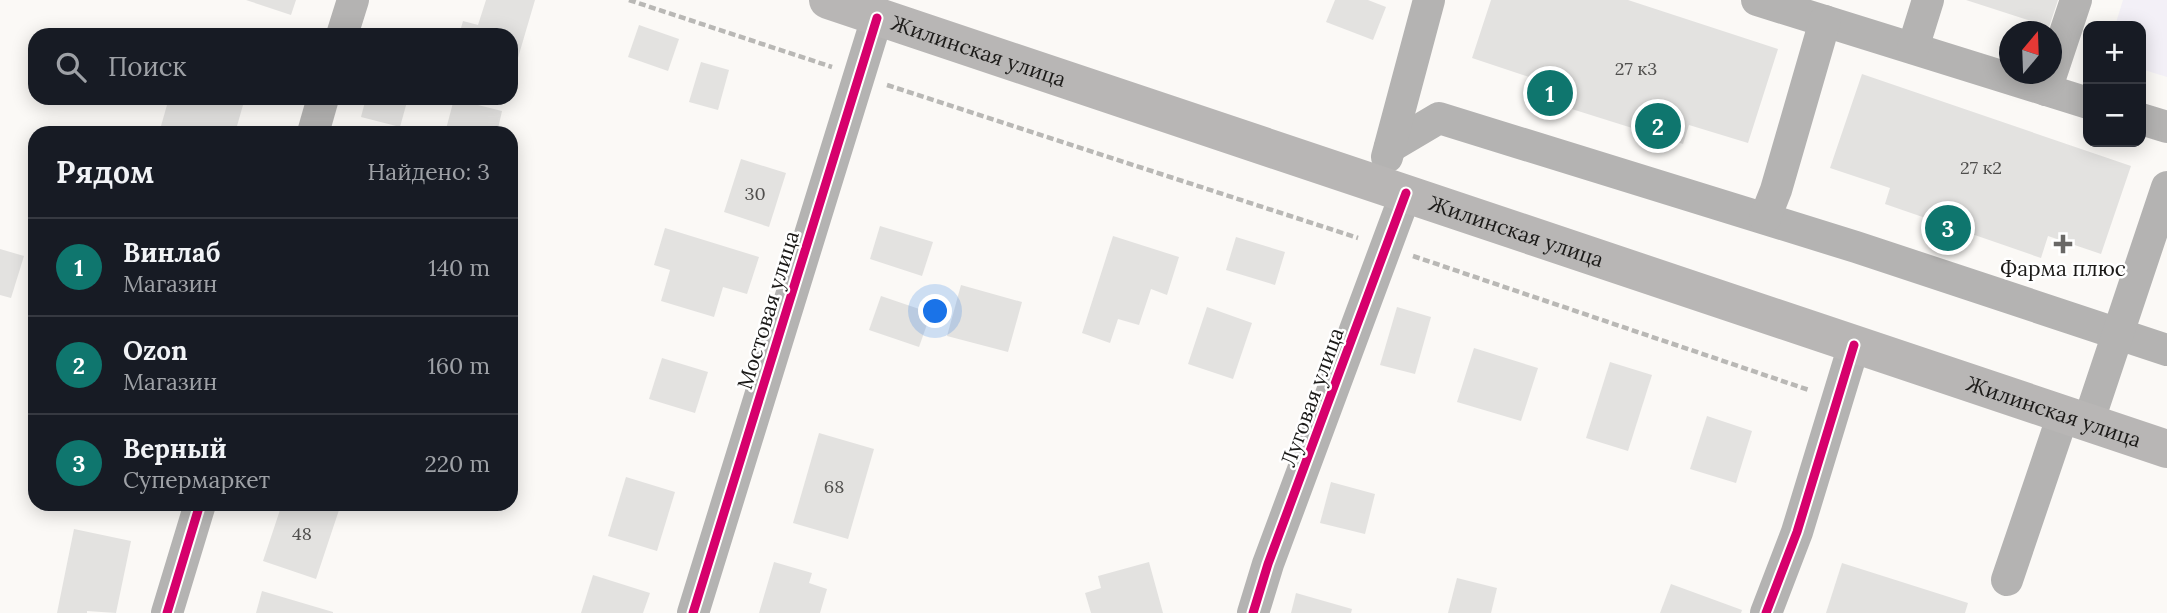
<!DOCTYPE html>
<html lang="ru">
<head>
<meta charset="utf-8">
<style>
  body { margin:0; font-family:Lora,serif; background:#20242c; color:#f1f3f6 }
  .controls { position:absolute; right:21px; top:21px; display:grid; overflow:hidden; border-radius:14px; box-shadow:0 4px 18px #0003 }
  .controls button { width:63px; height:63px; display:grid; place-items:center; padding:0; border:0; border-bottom:2px solid #363941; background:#171b24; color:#f1f3f6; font:35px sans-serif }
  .compass { position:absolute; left:1999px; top:21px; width:63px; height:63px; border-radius:50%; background:#171b24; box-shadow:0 4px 18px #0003; rotate:19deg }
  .you { position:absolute; left:936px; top:312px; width:24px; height:24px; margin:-18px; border:5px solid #fff; border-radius:50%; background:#1a73e8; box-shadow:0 0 0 10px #1a73e833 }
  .badge { display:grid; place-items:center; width:46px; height:46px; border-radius:50%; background:#0f766e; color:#fff; font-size:23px; font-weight:700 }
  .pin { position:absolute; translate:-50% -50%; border:4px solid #fff; box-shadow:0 2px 7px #0006 }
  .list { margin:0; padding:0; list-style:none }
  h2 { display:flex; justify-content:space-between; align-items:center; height:91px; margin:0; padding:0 28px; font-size:30px }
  h2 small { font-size:23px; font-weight:400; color:#9ea1a6 }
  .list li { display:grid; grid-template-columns:46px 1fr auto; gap:21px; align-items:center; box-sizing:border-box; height:98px; padding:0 28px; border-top:2px solid #363941 }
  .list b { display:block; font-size:26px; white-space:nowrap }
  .list p { margin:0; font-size:23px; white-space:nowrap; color:#9ea1a6 }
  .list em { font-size:23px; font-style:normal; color:#9ea1a6 }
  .icon { flex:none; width:38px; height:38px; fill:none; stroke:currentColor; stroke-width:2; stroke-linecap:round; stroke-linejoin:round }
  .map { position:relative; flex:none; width:2167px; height:613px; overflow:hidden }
  .search { position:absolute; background:#171b24; box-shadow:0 4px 18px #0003; left:28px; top:28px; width:490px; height:77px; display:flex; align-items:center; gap:18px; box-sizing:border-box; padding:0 24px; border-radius:21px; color:#9ea1a6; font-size:26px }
  .panel { position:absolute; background:#171b24; box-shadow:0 4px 18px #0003; left:28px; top:126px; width:490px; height:385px; border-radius:21px }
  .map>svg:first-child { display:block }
</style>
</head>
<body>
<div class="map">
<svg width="2167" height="613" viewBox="0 0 2167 613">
  <rect width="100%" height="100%" fill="#fbf9f6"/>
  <polygon fill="#f3f0f7" points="2123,0 2167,0 2167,77 2141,69 2141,26 2115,26"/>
  <g fill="#e3e2e0">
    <polygon points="246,0 296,0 291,15"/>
    <polygon points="486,0 535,0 515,68 511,67 511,35 459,35 463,21 478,25"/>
    <polygon points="1335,0 1368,0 1386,7 1373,40 1326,22"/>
    <polygon points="1491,0 1628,0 1778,49 1748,143 1689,125 1683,144 1524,94 1529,77 1472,58"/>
    <polygon points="1966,0 2058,0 2049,27"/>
    <polygon points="639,25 679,39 668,71 628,57"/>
    <polygon points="701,62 729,70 718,110 689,102"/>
    <polygon points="1862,74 2131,166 2101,254 2048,236 2041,258 1885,204 1890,188 1830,168"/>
    <polygon points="169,98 193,104 195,98 245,98 235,133 159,133"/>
    <polygon points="366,98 408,98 400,127 361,117"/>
    <polygon points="454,99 502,111 497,133 445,133"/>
    <polygon points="741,159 786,173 769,227 724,212"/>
    <polygon points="880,226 933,242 922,276 870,259"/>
    <polygon points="665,228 759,257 747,294 723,287 714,317 661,301 670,270 654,265"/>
    <polygon points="1113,236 1179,257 1167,295 1151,289 1139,325 1118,319 1110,343 1082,333"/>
    <polygon points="1236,237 1285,252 1275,285 1226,270"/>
    <polygon points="0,249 24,256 11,298 0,295"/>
    <polygon points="961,285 1022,302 1008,352 947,336"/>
    <polygon points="881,296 931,313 919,347 869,330"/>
    <polygon points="1207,307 1252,323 1233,379 1188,364"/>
    <polygon points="1397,307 1431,317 1415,374 1380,365"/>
    <polygon points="1474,348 1538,368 1521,421 1457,402"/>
    <polygon points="662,358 708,372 695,413 649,399"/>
    <polygon points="1610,362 1652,375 1628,451 1586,438"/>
    <polygon points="1707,416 1752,431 1736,483 1690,469"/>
    <polygon points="819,433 874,449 848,539 793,523"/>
    <polygon points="626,477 675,492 657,551 608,536"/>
    <polygon points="1331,482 1375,494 1365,534 1320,523"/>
    <polygon points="282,504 341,504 316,579 263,561"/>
    <polygon points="74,529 131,541 116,613 87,611 87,613 57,613"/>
    <polygon points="774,562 812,573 809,583 827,589 820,613 759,613"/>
    <polygon points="1149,562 1163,613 1091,613 1085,593 1101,588 1098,576"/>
    <polygon points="1842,563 1968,603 1965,613 1826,613"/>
    <polygon points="593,575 650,593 643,613 581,613"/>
    <polygon points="1457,578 1497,588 1491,613 1448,613"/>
    <polygon points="1671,584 1742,610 1741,613 1660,613"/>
    <polygon points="262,591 333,612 333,613 256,613"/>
    <polygon points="1296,593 1352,609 1351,613 1291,613"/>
  </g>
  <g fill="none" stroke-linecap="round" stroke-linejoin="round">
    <g stroke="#b9b8b5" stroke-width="4.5" stroke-dasharray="7 3.5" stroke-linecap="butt">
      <polyline points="629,0 832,67"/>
      <polyline points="887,85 1358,238"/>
      <polyline points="1413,256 1809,390"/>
    </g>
    <g stroke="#b4b3b2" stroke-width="32">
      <polyline points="1757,0 2088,103"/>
      <polyline points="342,35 353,0"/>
      <polyline points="1913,48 1928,0"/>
      <polyline points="2046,90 2076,0"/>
      <polyline points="2141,119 2167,127"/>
      <polyline points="313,133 323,98"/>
      <polyline points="1390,147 1439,118 1856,247 2167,350"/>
      <polyline points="1387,157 1429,0"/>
      <polyline points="1765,218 1776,190 1825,21"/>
      <polyline points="2088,423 2167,187"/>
      <polyline points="2007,580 2063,415"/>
      <polyline points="167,613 200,504"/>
      <polyline points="693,613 877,18"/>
      <polyline points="1253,613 1268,564 1406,193"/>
      <polyline points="1766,613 1797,532 1854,345"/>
    </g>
    <path stroke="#b8b6b5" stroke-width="38" id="s1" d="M 828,0 L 2167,449"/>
    <g stroke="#fff" stroke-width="13">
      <g id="cycleway">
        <polyline points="167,613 200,504"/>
        <polyline points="693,613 877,18"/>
        <polyline points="1253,613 1268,564 1406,193"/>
        <polyline points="1766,613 1797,532 1854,345"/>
      </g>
    </g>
    <use href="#cycleway" stroke="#d6006c" stroke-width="9"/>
  </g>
  <path fill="#696866" stroke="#fff" stroke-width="2.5" d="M2059.5 233.5h7v7h7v7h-7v7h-7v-7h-7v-7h7z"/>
  <g text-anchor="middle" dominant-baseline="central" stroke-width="5" stroke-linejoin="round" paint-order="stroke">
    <g font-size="18" fill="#4f4e4c">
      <text x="1636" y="68">27 к3</text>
      <text x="1981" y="167">27 к2</text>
      <text x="755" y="193">30</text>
      <text x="834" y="486">68</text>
      <text x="302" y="533">48</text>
    </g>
    <g font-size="21" fill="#1b1a18" stroke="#fff">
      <text stroke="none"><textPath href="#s1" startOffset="159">Жилинская улица</textPath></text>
      <text stroke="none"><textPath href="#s1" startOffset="726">Жилинская улица</textPath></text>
      <text transform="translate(768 310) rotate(-73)">Мостовая улица</text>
      <text transform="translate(1312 397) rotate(-70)">Луговая улица</text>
      <text stroke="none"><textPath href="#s1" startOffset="1293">Жилинская улица</textPath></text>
    </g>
    <g font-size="21" fill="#1b1a18" stroke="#fff">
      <text x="2063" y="268">Фарма плюс</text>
    </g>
  </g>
</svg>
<div class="controls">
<button>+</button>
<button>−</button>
</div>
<svg class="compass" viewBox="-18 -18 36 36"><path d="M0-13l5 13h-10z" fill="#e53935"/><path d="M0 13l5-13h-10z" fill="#9ea1a6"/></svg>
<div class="you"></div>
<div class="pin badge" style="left:1550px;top:93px">1</div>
<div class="pin badge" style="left:1658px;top:126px">2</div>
<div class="pin badge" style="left:1948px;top:228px">3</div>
<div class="search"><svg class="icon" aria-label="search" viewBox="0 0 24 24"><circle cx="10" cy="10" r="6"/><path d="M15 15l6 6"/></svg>Поиск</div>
<section class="panel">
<h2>Рядом<small>Найдено: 3</small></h2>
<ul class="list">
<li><span class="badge">1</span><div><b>Винлаб</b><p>Магазин</p></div><em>140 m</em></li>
<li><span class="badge">2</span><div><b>Ozon</b><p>Магазин</p></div><em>160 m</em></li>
<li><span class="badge">3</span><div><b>Верный</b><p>Супермаркет</p></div><em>220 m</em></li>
</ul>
</section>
</div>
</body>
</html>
